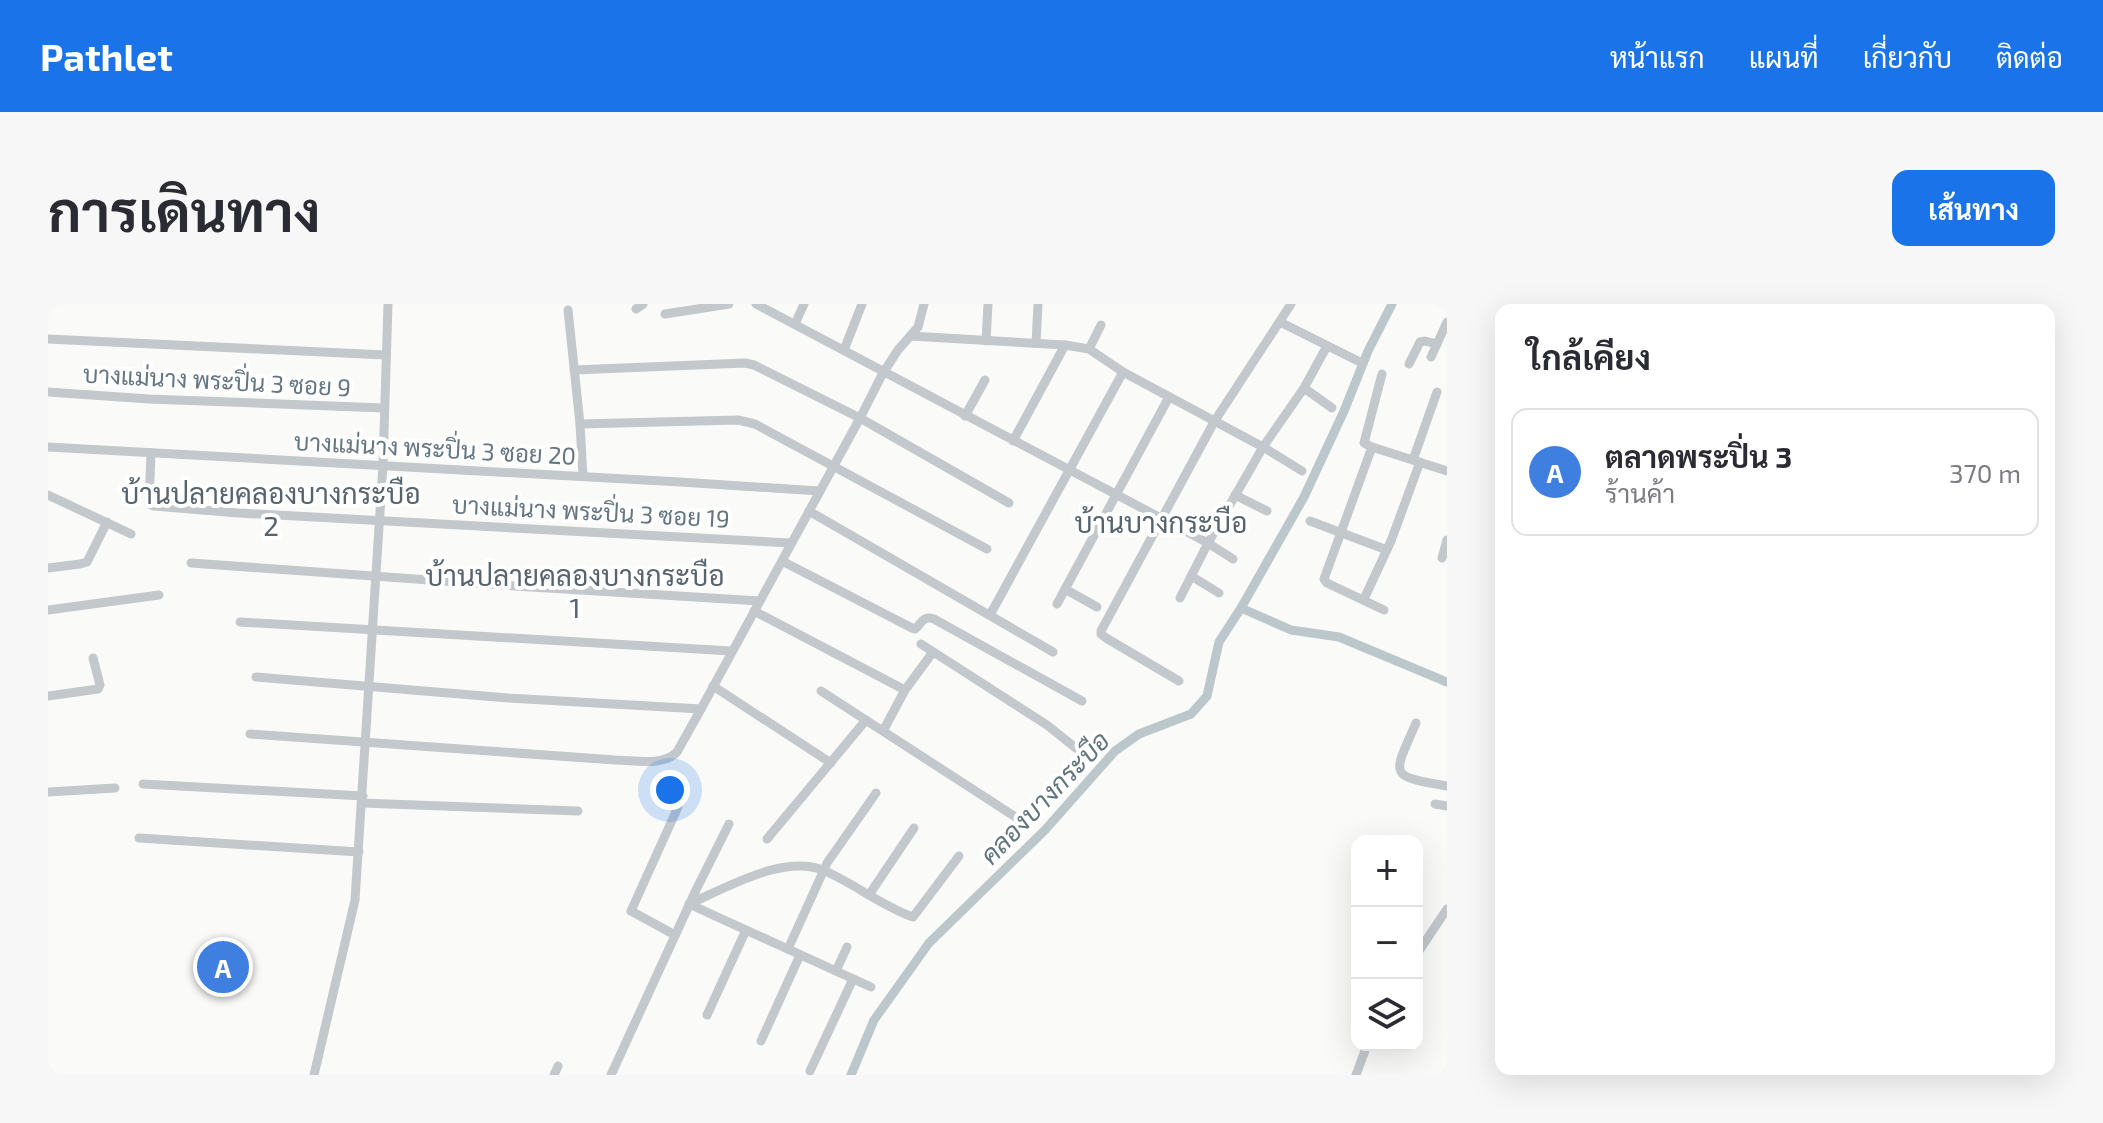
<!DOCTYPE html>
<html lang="th">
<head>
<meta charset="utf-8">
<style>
  body { margin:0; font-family:"Exo 2",Sarabun,sans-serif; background:#f7f7f7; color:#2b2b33 }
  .controls { position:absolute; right:24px; bottom:24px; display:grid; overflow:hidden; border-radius:16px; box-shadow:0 8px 32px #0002 }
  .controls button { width:72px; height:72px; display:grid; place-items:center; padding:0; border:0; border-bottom:2px solid #e1e1e2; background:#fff; color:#2b2b33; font:40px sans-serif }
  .you { position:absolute; left:622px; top:486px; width:28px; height:28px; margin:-20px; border:6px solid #fff; border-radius:50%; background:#1a73e8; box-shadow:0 0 0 12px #1a73e833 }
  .badge { display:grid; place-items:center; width:52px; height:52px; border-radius:50%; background:#1a73e8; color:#fff; font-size:26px; font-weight:700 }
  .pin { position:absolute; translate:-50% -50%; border:4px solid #fff; box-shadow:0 2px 8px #0006 }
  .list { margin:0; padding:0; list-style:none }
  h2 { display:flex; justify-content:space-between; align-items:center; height:104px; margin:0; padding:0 32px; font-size:34px }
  h2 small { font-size:26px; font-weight:400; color:#7c7c81 }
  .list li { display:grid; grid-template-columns:52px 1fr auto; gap:24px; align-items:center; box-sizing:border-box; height:128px; margin:0 16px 16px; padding:0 16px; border:2px solid #e1e1e2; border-radius:16px }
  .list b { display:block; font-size:30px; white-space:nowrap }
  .list p { margin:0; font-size:26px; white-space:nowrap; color:#7c7c81 }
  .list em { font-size:26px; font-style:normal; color:#7c7c81 }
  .icon { flex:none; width:44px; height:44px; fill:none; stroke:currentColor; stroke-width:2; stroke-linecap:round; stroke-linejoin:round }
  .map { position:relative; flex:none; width:1399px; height:771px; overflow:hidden; border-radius:16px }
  header { display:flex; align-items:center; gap:48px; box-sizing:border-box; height:112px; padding:0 40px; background:#1a73e8; color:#fff }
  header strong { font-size:38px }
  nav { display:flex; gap:44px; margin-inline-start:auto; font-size:28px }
  .intro { display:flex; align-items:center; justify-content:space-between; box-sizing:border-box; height:192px; padding:0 48px }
  h1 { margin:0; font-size:56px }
  .button { padding:20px 36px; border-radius:16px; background:#1a73e8; color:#fff; font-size:28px; font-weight:700 }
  main { display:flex; gap:48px; padding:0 48px }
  aside { flex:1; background:#fff; border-radius:16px; box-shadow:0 8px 32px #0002 }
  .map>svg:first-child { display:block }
</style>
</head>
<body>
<header>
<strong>Pathlet</strong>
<nav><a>หน้าแรก</a><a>แผนที่</a><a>เกี่ยวกับ</a><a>ติดต่อ</a></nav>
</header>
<div class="intro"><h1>การเดินทาง</h1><a class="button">เส้นทาง</a></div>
<main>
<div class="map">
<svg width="1399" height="771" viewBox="0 0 1399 771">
  <rect width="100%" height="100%" fill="#fafaf8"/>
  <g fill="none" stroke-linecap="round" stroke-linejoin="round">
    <g stroke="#bbc7cb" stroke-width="9">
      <polyline points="1193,304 1243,326 1291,333 1399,378"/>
      <polyline points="803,771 826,716 881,639 997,526 1067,447 1091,430 1143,410 1159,392 1171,338 1193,304 1256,193 1296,107 1320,47 1344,0"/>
    </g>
    <g stroke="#c3c8cc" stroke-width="9">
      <polyline points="708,0 1160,239 1185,255"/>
      <polyline points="588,5 595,0"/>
      <polyline points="520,6 532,120 535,172"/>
      <polyline points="617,10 681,0"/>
      <polyline points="1232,18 1312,58"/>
      <polyline points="747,20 756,0"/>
      <polyline points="862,32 1017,41 1041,45 1075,68 1215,143 1254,167"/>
      <polyline points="0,35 337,51"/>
      <polyline points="938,37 940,0"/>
      <polyline points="988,39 990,0"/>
      <polyline points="1041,45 1053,21"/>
      <polyline points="796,46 814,0"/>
      <polyline points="1383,53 1399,18"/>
      <polyline points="1361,60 1372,38 1377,37 1389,40"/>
      <polyline points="526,66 697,59 706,61 812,114 961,199"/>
      <polyline points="1334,70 1316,139 1324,143 1399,167"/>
      <polyline points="1256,84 1284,104"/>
      <polyline points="0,88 101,95 336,104"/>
      <polyline points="917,112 937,76"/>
      <polyline points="532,120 690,116 707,120 939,245"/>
      <polyline points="965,137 1017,41"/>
      <path d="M 0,143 C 258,157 515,170 772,187"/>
      <polyline points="1324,143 1276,275 1279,279 1336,306"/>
      <polyline points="103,149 101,200 106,202 190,209 743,239"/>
      <polyline points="1365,156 1389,88"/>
      <polyline points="0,191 83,230"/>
      <polyline points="1187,191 1219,207"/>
      <polyline points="761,207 1005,348"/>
      <polyline points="1262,217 1339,246"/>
      <polyline points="1394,254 1399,236"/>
      <path d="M 734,257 L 864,324 L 867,325 C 874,319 875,311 886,315 L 1034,397"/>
      <polyline points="143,259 467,282 712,297"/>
      <polyline points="0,264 32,260 39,258 59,218"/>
      <polyline points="1143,272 1171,289"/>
      <polyline points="1017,285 1049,303"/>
      <polyline points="1132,294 1160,239 1215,143 1256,84 1279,42"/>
      <polyline points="1316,295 1343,237 1372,158"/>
      <polyline points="1009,300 1121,93"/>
      <polyline points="0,306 111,291"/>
      <polyline points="706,307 857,386"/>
      <polyline points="942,311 1075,68"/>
      <polyline points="192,318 683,347"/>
      <polyline points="873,340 999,421 1039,453"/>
      <polyline points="208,373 460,394 653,405"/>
      <polyline points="1131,377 1058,334 1053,330 1053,327 1166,118 1243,0"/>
      <polyline points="665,382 783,459"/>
      <polyline points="773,387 969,514"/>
      <polyline points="0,392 50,385 52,381 45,354"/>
      <path d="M 1368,419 C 1345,472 1339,472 1399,482"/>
      <polyline points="835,427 857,386 885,348"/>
      <path d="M 202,430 L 567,456 C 586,456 614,463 629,448 L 653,405 L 812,114 L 835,69 L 850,46 L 870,23 L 876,0"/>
      <polyline points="95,480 315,492"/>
      <polyline points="0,488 67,484"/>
      <polyline points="314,499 530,507"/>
      <polyline points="1387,500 1399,502"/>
      <polyline points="91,534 311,548"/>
      <polyline points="719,535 818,416"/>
      <polyline points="821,591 866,524"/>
      <path d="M 641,600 C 678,584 737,549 777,567 C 807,580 834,602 865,613 L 911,552"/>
      <polyline points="641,600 823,683"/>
      <polyline points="627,631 583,607 630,503"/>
      <polyline points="740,645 779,559 828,489"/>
      <polyline points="1369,650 1399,605"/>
      <polyline points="788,667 799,643"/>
      <polyline points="659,711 698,626"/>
      <polyline points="713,737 752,651"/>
      <polyline points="762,767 805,675"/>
      <polyline points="266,771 307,596 335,161 340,0"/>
      <polyline points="506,771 510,762"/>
      <polyline points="563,771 648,586 681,520"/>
      <polyline points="1308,771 1319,741"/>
    </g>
  </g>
  <g text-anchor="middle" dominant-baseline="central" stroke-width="8" stroke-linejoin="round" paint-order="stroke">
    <g font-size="24" fill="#657683" stroke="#fff">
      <text transform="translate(169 76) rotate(3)">บางแม่นาง พระปิ่น 3 ซอย 9</text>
      <text transform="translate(387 144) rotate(3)">บางแม่นาง พระปิ่น 3 ซอย 20</text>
      <text transform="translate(543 207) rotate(3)">บางแม่นาง พระปิ่น 3 ซอย 19</text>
    </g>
    <g font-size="26" font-style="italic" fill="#60757c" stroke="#fff">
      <text transform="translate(996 493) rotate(-46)">คลองบางกระบือ</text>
    </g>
    <g font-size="28" fill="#57646e" stroke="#fff">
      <text x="223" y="189">บ้านปลายคลองบางกระบือ<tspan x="223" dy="32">2</tspan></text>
      <text x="1113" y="218">บ้านบางกระบือ</text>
      <text x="527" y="271">บ้านปลายคลองบางกระบือ<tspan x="527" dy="32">1</tspan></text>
    </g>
  </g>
</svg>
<div class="controls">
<button>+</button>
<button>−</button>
<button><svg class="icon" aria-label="layers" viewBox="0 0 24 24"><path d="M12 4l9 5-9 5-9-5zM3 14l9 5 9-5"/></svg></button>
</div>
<div class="you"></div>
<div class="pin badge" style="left:175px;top:663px;background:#3f7fe0">A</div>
</div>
<aside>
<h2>ใกล้เคียง<small></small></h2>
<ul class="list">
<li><span class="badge" style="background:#3f7fe0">A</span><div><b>ตลาดพระปิ่น 3</b><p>ร้านค้า</p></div><em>370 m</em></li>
</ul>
</aside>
</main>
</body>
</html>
